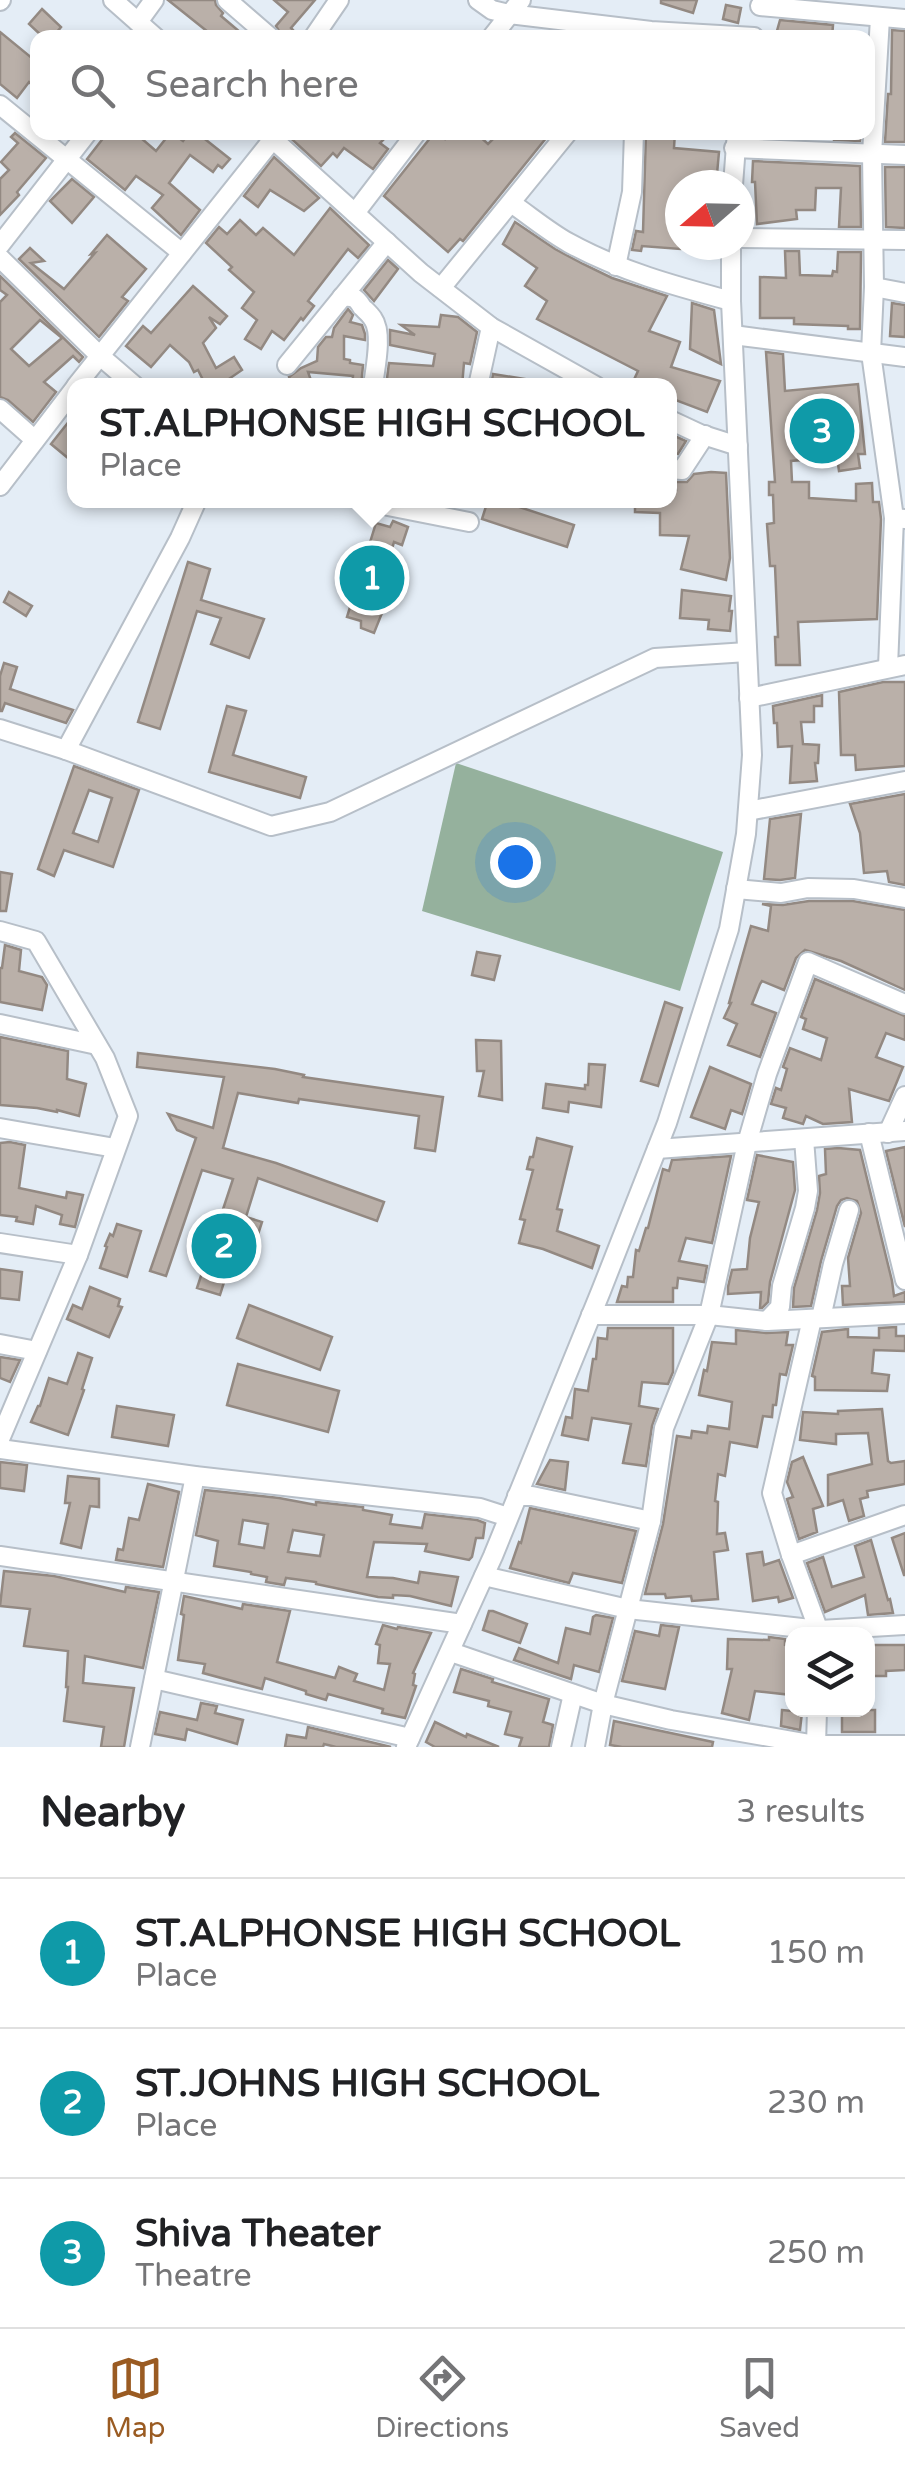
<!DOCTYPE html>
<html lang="en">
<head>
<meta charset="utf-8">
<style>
  body { margin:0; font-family:"Varela Round",sans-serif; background:#f6f6f6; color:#202124 }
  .controls { position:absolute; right:30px; bottom:30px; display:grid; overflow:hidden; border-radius:20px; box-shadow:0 5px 15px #0003 }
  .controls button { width:90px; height:90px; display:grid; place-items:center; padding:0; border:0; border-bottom:2px solid #e0e0e0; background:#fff; color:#202124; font:50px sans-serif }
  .compass { position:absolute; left:665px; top:170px; width:90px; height:90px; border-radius:50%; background:#fff; box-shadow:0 5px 15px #0003; rotate:250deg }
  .you { position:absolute; left:515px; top:862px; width:35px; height:35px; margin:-25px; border:8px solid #fff; border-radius:50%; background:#1a73e8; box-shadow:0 0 0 15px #1a73e833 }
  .badge { display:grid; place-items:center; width:65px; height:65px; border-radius:50%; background:#9a5b22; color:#fff; font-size:32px; font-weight:700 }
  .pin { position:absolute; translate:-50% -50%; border:5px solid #fff; box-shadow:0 2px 10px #0006 }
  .popup { position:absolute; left:67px; top:378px; width:610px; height:130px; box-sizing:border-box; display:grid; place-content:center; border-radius:20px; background:#fff; filter:drop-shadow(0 2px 8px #0005); font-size:32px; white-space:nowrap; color:#757577 }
  .popup b { font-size:38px; color:#202124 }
  .popup::after { content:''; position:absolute; left:50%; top:100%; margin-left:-20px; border:20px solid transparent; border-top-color:#fff }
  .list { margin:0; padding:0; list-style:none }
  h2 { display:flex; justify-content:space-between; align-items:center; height:130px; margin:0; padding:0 40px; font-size:42px }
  h2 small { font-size:32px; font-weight:400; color:#757577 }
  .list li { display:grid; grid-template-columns:65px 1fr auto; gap:30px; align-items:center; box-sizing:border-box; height:150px; padding:0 40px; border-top:2px solid #e0e0e0 }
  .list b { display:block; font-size:38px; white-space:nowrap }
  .list p { margin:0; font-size:32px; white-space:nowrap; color:#757577 }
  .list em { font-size:32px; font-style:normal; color:#757577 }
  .icon { flex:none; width:55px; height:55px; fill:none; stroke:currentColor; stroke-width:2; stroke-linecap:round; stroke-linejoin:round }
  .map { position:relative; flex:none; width:905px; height:1747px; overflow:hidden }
  .search { position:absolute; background:#fff; box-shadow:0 5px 15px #0003; left:30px; right:30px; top:30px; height:110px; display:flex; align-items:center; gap:25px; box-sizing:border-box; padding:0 35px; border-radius:20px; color:#757577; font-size:38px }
  .sheet { height:580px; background:#fff }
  nav { display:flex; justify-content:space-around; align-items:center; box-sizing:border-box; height:140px; border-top:2px solid #e0e0e0; background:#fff; font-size:28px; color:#757577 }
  nav a { display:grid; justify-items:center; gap:5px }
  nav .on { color:#9a5b22 }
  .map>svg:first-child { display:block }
</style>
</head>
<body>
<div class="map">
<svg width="905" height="1747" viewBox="0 0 905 1747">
  <rect width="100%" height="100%" fill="#e4edf6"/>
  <polygon fill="#95b19d" points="456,763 723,852 680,991 422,911"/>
  <g fill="#bab0a9" stroke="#938982" stroke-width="2.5" fill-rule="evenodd">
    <polygon points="168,0 215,0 216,5 223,13 221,16 247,38 203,38 208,32"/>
    <polygon points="274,0 315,0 291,28 293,30 287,38 283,38 276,26 288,12"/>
    <polygon points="661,0 697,0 693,13 661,3"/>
    <polygon points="726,5 741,8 738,23 723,19"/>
    <polygon points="42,9 61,27 52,38 44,38 29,24"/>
    <polygon points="780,20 833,25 832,38 775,38"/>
    <polygon points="892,30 905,31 905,142 885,142 888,94 891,94"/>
    <polygon points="0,32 38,63 38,90 29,82 17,98 0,84"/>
    <polygon points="108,132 134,132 156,151 171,132 183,141 190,132 196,132 230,159 222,168 218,165 213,172 190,155 169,183 200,210 181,235 152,208 163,195 136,176 125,190 87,159"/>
    <polygon points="284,132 391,132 380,143 388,149 373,169 344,148 337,157 333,153 321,166"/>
    <polygon points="435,132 445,139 451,132 475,132 488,144 500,132 551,132 463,241 460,239 448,252 384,196"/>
    <polygon points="646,132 675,132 674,148 719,152 716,185 680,185 680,249 642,246 641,251 632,250 636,231 643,232"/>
    <polygon points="834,132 861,132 860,141 834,140"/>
    <polygon points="15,133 46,158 17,192 19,195 0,215 0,179 9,170 1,162 18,143 11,137"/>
    <polygon points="274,157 319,198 304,211 270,190 258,207 244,196"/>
    <polygon points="753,161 860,166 861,227 839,227 841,188 816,188 815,210 796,210 797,219 757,224 755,182 752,182"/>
    <polygon points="885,167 905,167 905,228 886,227"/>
    <polygon points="72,179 94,197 72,223 50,201"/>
    <polygon points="330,208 369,245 358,258 348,249 308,301 314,306 303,320 301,318 284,340 272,331 261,349 245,339 257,320 242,308 254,292 229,270 232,267 206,243 219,227 227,234 240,220 256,235 263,228 294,255"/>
    <polygon points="515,222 555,249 583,264 612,278 667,296 649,331 680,342 671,367 720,381 707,412 670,398 670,386 631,386 638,371 537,319 547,301 525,286 537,268 503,244"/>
    <polygon points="107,235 146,269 122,297 128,301 99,337 19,259 30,248 44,261 31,263 64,289 95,253 91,254"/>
    <polygon points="785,251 799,251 800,275 832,276 833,271 837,272 838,252 861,252 860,329 848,329 848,326 794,324 794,318 760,318 760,277 786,278"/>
    <polygon points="388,260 398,269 374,301 364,290"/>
    <path d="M 0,276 L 83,357 L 79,362 L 73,356 L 44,382 L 56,392 L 33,422 L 8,400 L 0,397 L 0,302 L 7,295 L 0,290 ZM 40,320 L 62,338 L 29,366 L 11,349 Z"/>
    <polygon points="193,286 227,316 220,324 209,317 216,328 203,343 216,368 234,357 242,370 226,381 212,386 206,386 198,370 194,372 189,362 170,345 151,367 126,346 143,326 151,333"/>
    <polygon points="692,303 714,310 721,364 690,349"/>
    <polygon points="892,303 905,305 905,337 890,336"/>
    <polygon points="348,309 353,315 350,322 362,325 365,334 365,340 344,336 344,359 350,360 350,363 363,365 361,386 352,386 353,376 308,372 313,386 293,386 289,377 301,368 317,361 318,347 326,337 332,337 334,328"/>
    <polygon points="441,315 458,317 477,332 470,364 464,363 462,386 386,386 389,363 433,366 435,354 390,345 390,330 415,335 401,325 439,327"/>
    <polygon points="766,352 783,354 785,391 858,384 865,454 858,454 860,468 839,471 837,457 791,461 792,482 809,482 809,498 856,501 856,484 872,483 873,502 879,502 881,519 877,619 798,622 800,665 776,665 775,637 778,637 775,566 770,566 767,524 774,523 773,495 769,495 769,482 775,482"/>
    <polygon points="493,374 525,379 525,386 491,386"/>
    <polygon points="74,415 74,463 51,444"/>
    <polygon points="670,434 686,441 678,454 670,453"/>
    <polygon points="711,472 726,473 730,558 726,580 681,569 689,536 660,535 660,513 635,512 635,500 670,500 670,490 676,490 675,482 687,482 694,474"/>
    <polygon points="488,500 498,500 574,525 567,547 482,519"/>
    <polygon points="393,521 408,527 402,545 394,542 375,610 382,613 374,633 361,628 361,621 347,617 376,523 390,527"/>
    <polygon points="188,562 210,569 201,600 264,619 249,658 211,644 221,618 197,611 160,729 138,722"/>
    <polygon points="682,590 731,596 729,611 732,611 730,631 708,629 709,620 680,618"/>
    <polygon points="9,592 32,606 26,616 4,602"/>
    <polygon points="4,663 17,667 10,689 73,710 66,723 5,703 2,711 0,711 0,676"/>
    <polygon points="883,682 905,682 905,766 856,770 855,755 841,755 839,692"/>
    <polygon points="822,695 822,706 814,706 814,722 801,722 803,744 819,745 818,763 815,763 817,781 790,783 792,746 778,747 777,723 774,723 773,706"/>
    <polygon points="227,706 246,711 233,755 306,777 300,798 209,772"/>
    <path d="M 74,766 L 139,790 L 113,867 L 64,850 L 54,876 L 38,869 ZM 89,790 L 112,798 L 98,842 L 73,833 Z"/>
    <polygon points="905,794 905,885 889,882 887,871 864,873 860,833 850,804"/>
    <polygon points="801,814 795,878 780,880 764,879 770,819"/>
    <polygon points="0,872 12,874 6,911 0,911"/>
    <polygon points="809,901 853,901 905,910 905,990 841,961 805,950 796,958 784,990 762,981 760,984 752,1004 776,1013 760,1057 728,1045 737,1024 724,1018 731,1003 729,1003 751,926 768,931 771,906 762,904 783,905"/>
    <polygon points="5,945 21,950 19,971 42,977 47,985 42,1010 0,1002 0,968 2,968"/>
    <polygon points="477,952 500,956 494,980 472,975"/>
    <polygon points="815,979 905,1016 905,1040 886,1033 876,1057 903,1067 889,1101 849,1089 852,1122 823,1124 806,1116 803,1124 783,1118 786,1108 771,1104 776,1088 781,1090 787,1069 783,1067 790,1048 821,1060 827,1038 803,1029 806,1019 801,1017"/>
    <polygon points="665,1002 682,1008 658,1086 641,1081"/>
    <polygon points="0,1037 68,1051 67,1079 86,1084 79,1116 57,1110 57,1112 37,1108 0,1105"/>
    <polygon points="476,1040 501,1041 502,1100 479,1096 484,1071 477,1071"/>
    <polygon points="138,1053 275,1069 304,1075 303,1077 443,1097 435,1151 415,1148 419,1116 299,1099 298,1103 238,1093 223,1148 276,1163 384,1202 377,1221 258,1178 246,1217 262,1222 253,1250 236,1244 220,1295 197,1288 233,1179 202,1170 166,1276 150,1271 196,1138 177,1130 168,1114 213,1128 224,1077 137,1067"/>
    <polygon points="589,1064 605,1065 601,1107 569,1102 568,1112 543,1108 546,1084 585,1089 585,1085 588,1085"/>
    <polygon points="710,1067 751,1084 742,1114 731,1110 725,1129 691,1117"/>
    <polygon points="537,1138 572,1147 557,1209 562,1210 557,1231 599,1246 592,1268 543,1249 519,1243 525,1220 520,1219 533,1170 527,1169 530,1157 533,1157"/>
    <polygon points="10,1142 25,1145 19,1188 66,1198 67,1192 83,1195 75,1227 60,1224 62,1215 36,1206 33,1224 16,1221 17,1217 0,1215 0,1143"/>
    <polygon points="905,1147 905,1227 886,1151"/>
    <polygon points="838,1148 860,1150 892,1281 894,1296 905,1292 905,1302 843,1305 842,1286 850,1286 848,1258 861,1213 857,1201 847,1198 841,1200 837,1206 821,1261 811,1306 793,1307 794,1288 817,1210 820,1193 819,1176 826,1174 825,1149"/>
    <polygon points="757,1155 793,1162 795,1190 770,1282 768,1302 762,1308 760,1308 761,1292 728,1294 728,1287 732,1270 747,1269 750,1238 759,1202 747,1200"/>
    <polygon points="731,1156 712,1243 686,1238 679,1261 707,1266 704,1282 678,1278 677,1288 673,1288 673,1302 617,1302 622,1286 627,1287 628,1277 633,1277 636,1250 639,1251 646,1228 648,1228 663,1169 669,1171 672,1160"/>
    <polygon points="117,1224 141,1231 127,1277 100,1268 107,1247 105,1246 110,1234 113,1236"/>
    <polygon points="0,1269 22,1272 19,1300 0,1298"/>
    <polygon points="90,1287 120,1299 118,1306 122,1307 109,1337 67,1319 73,1305 82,1309"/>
    <polygon points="249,1305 332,1337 320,1370 237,1338"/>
    <polygon points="896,1327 896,1336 905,1336 905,1351 874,1350 872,1373 889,1375 887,1391 815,1390 815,1377 812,1376 822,1332 848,1329 848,1337 879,1338 879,1328"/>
    <polygon points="608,1328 673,1328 673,1372 668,1384 642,1382 639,1406 658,1409 652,1426 646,1466 623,1463 631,1424 592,1418 588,1440 562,1435 566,1417 572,1418 575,1389 588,1391 593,1359 596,1359 598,1338 607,1339"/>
    <polygon points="736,1330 766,1333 788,1332 786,1345 793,1345 786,1375 780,1374 776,1405 773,1405 772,1417 763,1416 757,1447 730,1442 725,1476 718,1474 715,1501 718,1502 717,1534 725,1533 728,1550 714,1552 718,1599 692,1601 691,1596 666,1598 665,1594 645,1594 663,1524 677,1436 691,1438 692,1431 707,1433 708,1426 729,1429 732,1402 699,1395 704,1370 707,1371 712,1342 736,1344"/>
    <polygon points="78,1353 92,1358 82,1389 84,1390 68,1435 31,1422 38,1406 40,1406 49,1378 67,1384"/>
    <polygon points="0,1357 20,1360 10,1382 0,1378"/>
    <polygon points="238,1364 339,1391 328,1432 227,1405"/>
    <polygon points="117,1406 174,1415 168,1446 112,1437"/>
    <polygon points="882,1409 888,1461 891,1463 905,1461 905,1484 867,1491 868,1497 860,1499 864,1516 849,1521 843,1500 828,1505 828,1475 872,1464 868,1433 836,1434 836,1444 800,1440 803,1412 838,1414 838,1411"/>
    <polygon points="803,1457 823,1506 813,1509 817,1532 799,1539 787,1499 793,1497 787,1482 792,1462"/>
    <polygon points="550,1460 568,1462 565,1490 537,1484"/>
    <polygon points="0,1462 27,1465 24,1491 0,1488"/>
    <polygon points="68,1476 99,1479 99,1507 90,1506 81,1548 61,1543 70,1503 65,1503"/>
    <polygon points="148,1484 179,1492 163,1567 116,1560 118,1549 123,1550 129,1518 139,1520"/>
    <path d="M 205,1490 L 279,1498 L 316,1505 L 316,1502 L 363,1507 L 363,1510 L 392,1515 L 390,1524 L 422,1528 L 425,1514 L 477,1520 L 485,1523 L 483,1538 L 476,1538 L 472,1557 L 469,1560 L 425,1551 L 427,1544 L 374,1542 L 367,1577 L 393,1578 L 418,1583 L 420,1572 L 458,1577 L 451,1606 L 410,1596 L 393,1595 L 393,1598 L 378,1597 L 316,1584 L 316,1582 L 286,1578 L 284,1585 L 266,1582 L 267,1577 L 251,1574 L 251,1572 L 214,1566 L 218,1541 L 196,1535 ZM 243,1520 L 268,1524 L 264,1548 L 239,1544 ZM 293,1530 L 324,1535 L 320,1556 L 288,1552 Z"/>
    <polygon points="530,1508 636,1531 622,1583 573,1573 569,1583 510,1568 519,1542 521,1543"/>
    <polygon points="905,1533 905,1575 904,1575 892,1538"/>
    <polygon points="871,1540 888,1600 890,1599 893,1613 868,1615 865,1595 825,1612 807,1563 823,1557 832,1587 864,1577 855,1546"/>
    <polygon points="762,1552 764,1565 779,1560 793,1598 779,1602 778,1597 753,1601 747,1554"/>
    <polygon points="4,1571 54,1576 125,1592 126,1587 159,1592 143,1668 85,1656 83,1683 134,1688 124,1747 101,1747 104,1727 64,1721 68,1687 66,1687 68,1651 24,1646 30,1609 0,1606"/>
    <polygon points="184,1596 242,1609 243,1604 290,1611 277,1662 335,1678 339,1667 357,1674 354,1681 384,1690 390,1664 378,1663 380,1645 376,1644 383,1625 397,1629 398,1627 431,1633 413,1673 415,1674 413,1685 416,1686 405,1718 382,1713 383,1709 328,1694 326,1700 306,1694 306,1691 265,1678 262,1689 203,1673 205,1664 178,1660 184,1615 181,1614"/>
    <polygon points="489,1611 493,1611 527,1624 520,1643 483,1630"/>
    <polygon points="596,1615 613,1618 599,1672 574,1665 571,1679 514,1660 519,1648 558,1663 566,1628 590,1634 593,1617"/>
    <polygon points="661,1625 679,1627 665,1689 622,1681 635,1631 659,1636"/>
    <polygon points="769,1637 785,1639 785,1645 792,1646 792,1695 755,1691 749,1720 722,1713 732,1669 727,1669 728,1639 769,1640"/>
    <polygon points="868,1645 905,1645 905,1670 886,1671 886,1676 868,1676"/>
    <polygon points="461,1669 493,1679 492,1682 549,1699 543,1722 553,1725 549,1747 519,1747 522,1738 505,1734 511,1712 488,1706 489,1701 454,1692"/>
    <polygon points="201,1703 217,1706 215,1713 243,1720 237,1744 187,1729 185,1740 155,1734 160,1712 197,1720"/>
    <polygon points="782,1710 802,1712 800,1730 781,1726"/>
    <rect x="842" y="1710" width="33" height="22"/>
    <polygon points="614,1721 713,1742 712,1747 622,1747 610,1745"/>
    <polygon points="435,1722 466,1737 467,1734 499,1747 435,1747 426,1742"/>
    <polygon points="308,1727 391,1747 336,1747 324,1744 323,1747 285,1747 287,1735 306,1738"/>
  </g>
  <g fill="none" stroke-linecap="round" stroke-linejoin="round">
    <g stroke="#b7bfc8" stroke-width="22">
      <g id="minor">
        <polyline points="113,0 156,38"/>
        <polyline points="227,0 271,38"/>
        <polyline points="478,0 492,10 509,14 651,31 754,37"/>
        <polyline points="0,1 1,0"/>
        <polyline points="760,6 905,19"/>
        <polyline points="880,18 872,154 874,287 871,353 894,518 905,519"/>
        <polyline points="138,22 154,0"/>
        <polyline points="313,38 339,0"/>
        <polyline points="491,38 521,0"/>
        <polyline points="0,105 182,253"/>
        <polyline points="265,132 421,273 491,327 596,386"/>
        <polyline points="734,148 905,155"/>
        <polyline points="733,185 737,132"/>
        <path d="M 511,203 C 530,216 549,232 569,243 C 620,271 675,286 731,301"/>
        <polyline points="355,213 417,132"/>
        <polyline points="740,238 905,240"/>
        <polyline points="0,245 88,132"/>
        <polyline points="0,258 99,355 135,386"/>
        <polyline points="616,266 632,192 634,132"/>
        <polyline points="874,287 905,293"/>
        <polyline points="441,288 568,132"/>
        <path d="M 342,297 C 353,296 356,297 362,307 C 366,311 370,314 373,319 C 383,333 375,369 373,386"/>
        <polyline points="733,335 905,357"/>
        <polyline points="287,365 387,242"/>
        <polyline points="76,386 273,139"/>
        <polyline points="478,386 491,327"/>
        <polyline points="0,409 35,440"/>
        <polyline points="670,420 700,434 738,446"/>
        <polyline points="670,469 682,470 705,435"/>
        <polyline points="0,486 75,388"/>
        <polyline points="381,500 388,506 469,522"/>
        <polyline points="888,667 894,518"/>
        <polyline points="749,698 905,665"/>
        <polyline points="0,729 66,750 271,826 330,812 655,658 747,652"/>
        <polyline points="66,750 180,538 197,500"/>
        <polyline points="748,811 905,781"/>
        <polyline points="736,889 781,893 808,888 854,889 905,898"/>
        <polyline points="0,931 36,941 105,1058 128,1116 78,1255 0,1439"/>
        <polyline points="0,1024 97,1045"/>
        <polyline points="0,1128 115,1148"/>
        <polyline points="869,1133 905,1280"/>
        <polyline points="888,1133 905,1096"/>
        <polyline points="657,1149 905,1131"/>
        <polyline points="0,1243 78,1255"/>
        <polyline points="591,1315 709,1315 767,1321 905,1314"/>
        <polyline points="821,1318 833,1264 849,1210"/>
        <polyline points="812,1319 772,1493 791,1555 820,1634"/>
        <polyline points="767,1321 780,1307 782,1286 805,1208 808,1191 804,1139"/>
        <polyline points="0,1344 37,1351"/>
        <polyline points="0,1449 195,1476 480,1508 508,1517"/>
        <polyline points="517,1496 532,1496 651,1521"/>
        <polyline points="791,1555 905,1515"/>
        <polyline points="0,1556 462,1624"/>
        <polyline points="484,1576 628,1609 820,1630 905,1625"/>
        <polyline points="451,1652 603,1704 671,1720 816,1745 905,1745"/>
        <polyline points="154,1679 410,1738"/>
        <polyline points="816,1745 817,1710"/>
        <polyline points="140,1747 195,1476"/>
        <polyline points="406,1747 493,1556 601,1291 667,1123 729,929 746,834 752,755 731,301 731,245"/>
        <polyline points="561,1747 573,1694"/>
        <polyline points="595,1747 603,1704 651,1521 664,1428 709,1315 747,1143 767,1074 808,962 905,1004"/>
      </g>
    </g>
    <use href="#minor" stroke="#fff" stroke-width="18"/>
  </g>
</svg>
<div class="controls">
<button><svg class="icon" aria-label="layers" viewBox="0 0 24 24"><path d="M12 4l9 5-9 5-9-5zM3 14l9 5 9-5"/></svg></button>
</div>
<svg class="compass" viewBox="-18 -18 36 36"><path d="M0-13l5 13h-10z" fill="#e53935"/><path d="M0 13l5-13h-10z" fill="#757577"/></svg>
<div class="you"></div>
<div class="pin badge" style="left:372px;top:578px;background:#0f9aa8">1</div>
<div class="popup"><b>ST.ALPHONSE HIGH SCHOOL</b>Place</div>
<div class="pin badge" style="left:224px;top:1246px;background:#0f9aa8">2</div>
<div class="pin badge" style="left:822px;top:431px;background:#0f9aa8">3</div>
<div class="search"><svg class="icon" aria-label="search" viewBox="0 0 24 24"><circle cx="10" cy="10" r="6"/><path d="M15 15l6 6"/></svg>Search here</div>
</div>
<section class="sheet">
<h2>Nearby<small>3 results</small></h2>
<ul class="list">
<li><span class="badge" style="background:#0f9aa8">1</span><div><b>ST.ALPHONSE HIGH SCHOOL</b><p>Place</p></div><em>150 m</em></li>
<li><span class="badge" style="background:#0f9aa8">2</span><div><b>ST.JOHNS HIGH SCHOOL</b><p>Place</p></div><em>230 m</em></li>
<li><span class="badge" style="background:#0f9aa8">3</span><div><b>Shiva Theater</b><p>Theatre</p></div><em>250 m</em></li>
</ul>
</section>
<nav>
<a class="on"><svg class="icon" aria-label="map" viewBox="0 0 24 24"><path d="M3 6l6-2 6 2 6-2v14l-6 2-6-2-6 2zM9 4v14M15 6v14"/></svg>Map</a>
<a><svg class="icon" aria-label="directions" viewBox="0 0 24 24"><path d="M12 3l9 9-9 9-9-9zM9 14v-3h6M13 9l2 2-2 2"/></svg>Directions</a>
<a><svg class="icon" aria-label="saved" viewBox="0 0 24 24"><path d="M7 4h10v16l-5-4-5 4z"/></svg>Saved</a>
</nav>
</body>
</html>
